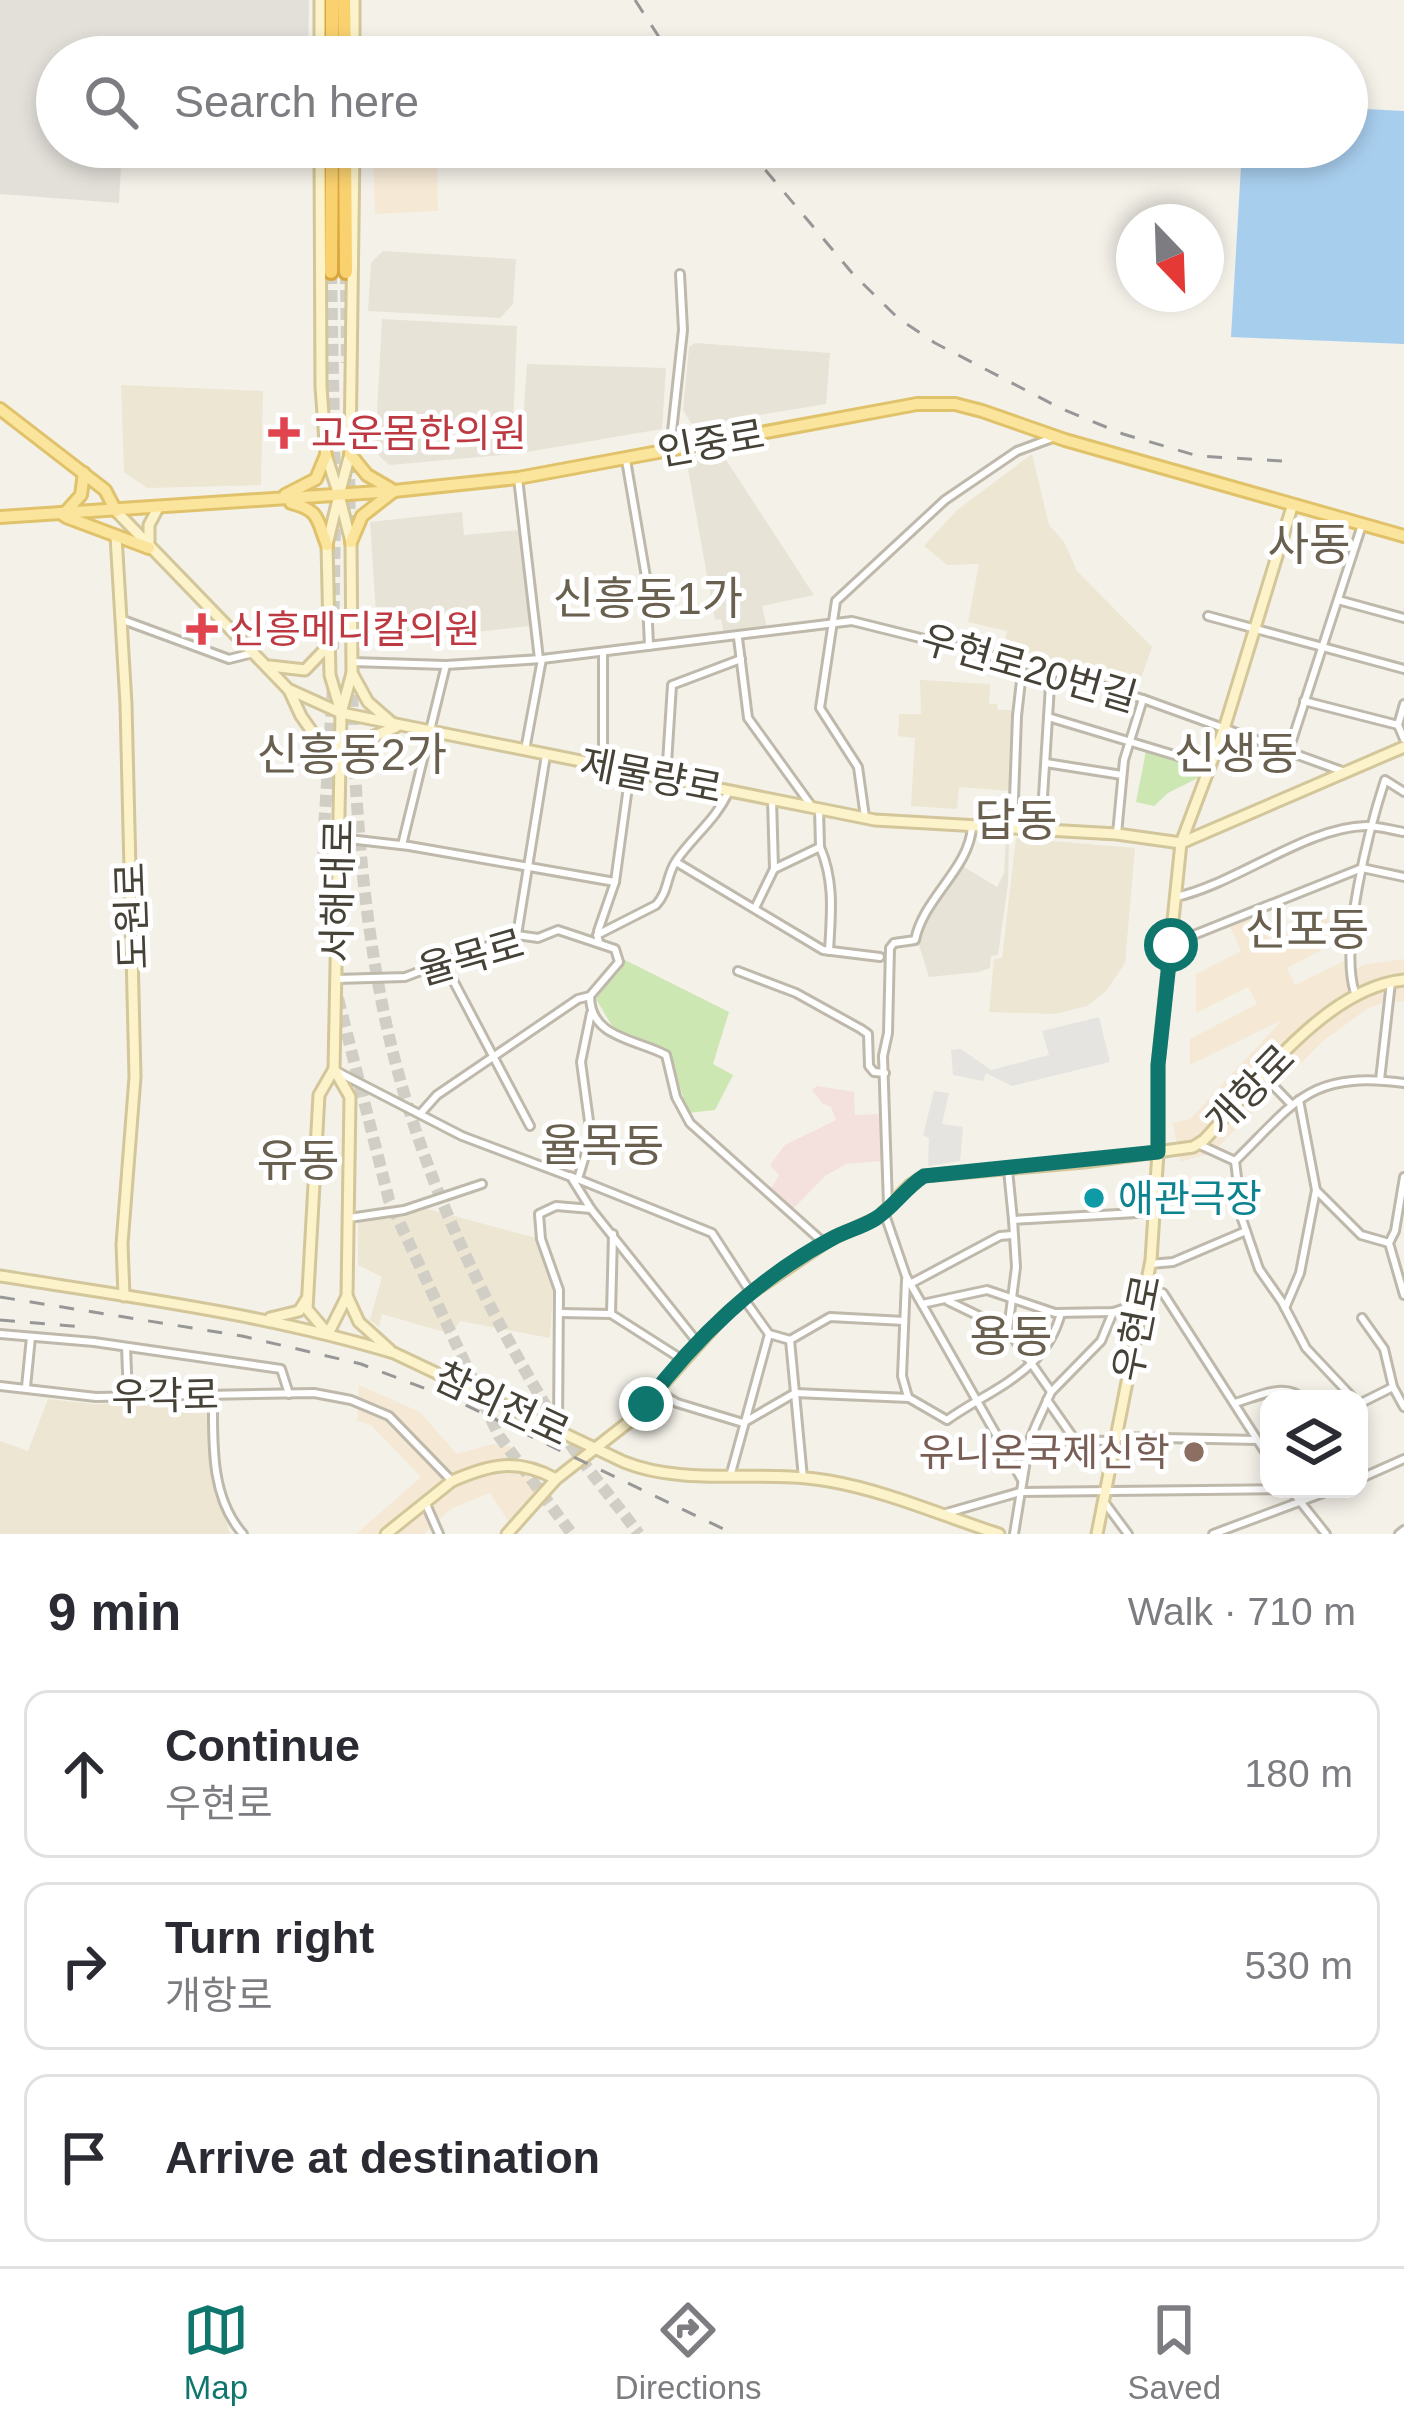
<!DOCTYPE html>
<html lang="en">
<head>
<meta charset="utf-8">
<style>
  body { margin:0; font-family:Arial,"Noto Sans KR",sans-serif; background:#f7f7f7; color:#2b2b33 }
  .controls { position:absolute; right:36px; bottom:36px; display:grid; overflow:hidden; border-radius:24px; box-shadow:0 6px 18px #0003 }
  .controls button { width:108px; height:108px; display:grid; place-items:center; padding:0; border:0; border-bottom:3px solid #e1e1e2; background:#fff; color:#2b2b33; font:60px sans-serif }
  .compass { position:absolute; left:1116px; top:204px; width:108px; height:108px; border-radius:50%; background:#fff; box-shadow:0 6px 18px #0003; rotate:157deg }
  .stop { position:absolute; width:36px; height:36px; margin:-27px; border:9px solid #0f766e; border-radius:50%; background:#fff }
  .stop.end { background:#0f766e; border-color:#fff; box-shadow:0 3px 12px #0008 }
  .list { margin:0; padding:0; list-style:none }
  h2 { display:flex; justify-content:space-between; align-items:center; height:156px; margin:0; padding:0 48px; font-size:51px }
  h2 small { font-size:39px; font-weight:400; color:#7c7c81 }
  .list li { display:grid; grid-template-columns:78px 1fr auto; gap:36px; align-items:center; box-sizing:border-box; height:168px; margin:0 24px 24px; padding:0 24px; border:3px solid #e1e1e2; border-radius:24px }
  .list b { display:block; font-size:45px; white-space:nowrap }
  .list p { margin:0; font-size:39px; white-space:nowrap; color:#7c7c81 }
  .list em { font-size:39px; font-style:normal; color:#7c7c81 }
  .icon { flex:none; width:66px; height:66px; fill:none; stroke:currentColor; stroke-width:2; stroke-linecap:round; stroke-linejoin:round }
  .map { position:relative; flex:none; width:1404px; height:1534px; overflow:hidden }
  .search { position:absolute; background:#fff; box-shadow:0 6px 18px #0003; left:36px; right:36px; top:36px; height:132px; display:flex; align-items:center; gap:30px; box-sizing:border-box; padding:0 42px; border-radius:66px; color:#7c7c81; font-size:45px }
  .sheet { height:732px; background:#fff }
  nav { display:flex; justify-content:space-around; align-items:center; box-sizing:border-box; height:168px; border-top:3px solid #e1e1e2; background:#fff; font-size:33px; color:#7c7c81 }
  nav a { display:grid; justify-items:center; gap:6px }
  nav .on { color:#0f766e }
  .map>svg:first-child { display:block }
</style>
</head>
<body>
<div class="map">
<svg width="1404" height="1534" viewBox="0 0 1404 1534">
  <rect width="100%" height="100%" fill="#f4f1e9"/>
  <g fill="#e8e3d7">
    <polygon points="383,251 516,259 513,304 500,318 368,311 371,263"/>
    <polygon points="382,319 517,326 512,454 390,465 381,458 375,450"/>
    <polygon points="695,343 830,353 826,404 698,425 691,423 683,410 689,347"/>
    <polygon points="527,364 666,368 662,429 521,453"/>
    <polygon points="721,452 814,595 762,606 768,632 725,639 721,619 715,620 686,458"/>
    <polygon points="462,512 464,535 519,530 530,626 378,643 370,522"/>
    <polygon points="1006,840 1009,840 1008,884 998,955 991,956 990,968 979,972 929,977 918,942 929,914 961,865 997,887 1004,873"/>
  </g>
  <g fill="#f5e9d5">
    <polygon points="373,147 437,147 438,211 375,214"/>
    <polygon points="1352,903 1348,936 1287,968 1295,985 1346,960 1349,975 1362,965 1404,959 1404,1002 1390,1000 1367,1009 1323,1041 1212,1153 1180,1162 1173,1123 1190,1119 1282,1020 1190,1065 1190,1039 1257,1004 1248,987 1196,1013 1196,974 1241,951 1230,926 1259,915 1269,939"/>
    <polygon points="359,1385 420,1412 457,1454 492,1444 513,1447 511,1463 524,1464 535,1491 508,1521 490,1493 451,1509 424,1534 356,1534 421,1477 371,1425 357,1421"/>
  </g>
  <polygon fill="#e3e0da" points="0,0 309,0 308,57 129,48 128,57 57,57 57,147 122,147 119,203 0,194"/>
  <g fill="#ece6d3">
    <polygon points="121,385 263,391 261,485 147,488 124,472"/>
    <polygon points="1032,454 1049,525 1064,542 1077,571 1152,647 1136,692 1002,653 1007,631 968,622 979,564 947,565 924,546 957,510"/>
    <polygon points="920,680 990,684 989,704 997,704 998,710 1013,710 1010,791 959,787 957,809 911,806 915,738 898,736 899,714 921,714"/>
    <polygon points="1016,838 1135,848 1125,963 1106,991 1087,1006 1055,1014 989,1012 994,959 1002,958"/>
    <polygon points="428,1209 543,1240 553,1291 550,1338 460,1321 451,1334 382,1314 379,1327 370,1320 382,1277 358,1265 358,1223"/>
    <polygon points="48,1399 94,1404 208,1403 211,1464 230,1534 0,1534 0,1441 28,1451"/>
  </g>
  <polygon fill="#f4e1dd" points="817,1086 854,1092 855,1115 882,1114 883,1161 846,1164 825,1176 793,1209 771,1189 779,1175 770,1165 785,1145 836,1120 831,1107 822,1103 812,1090"/>
  <g fill="#cde7b3">
    <polygon points="1146,751 1202,767 1198,778 1168,793 1154,806 1136,802"/>
    <polygon points="625,960 729,1012 713,1064 733,1075 715,1110 688,1113 669,1051 615,1031 596,999"/>
  </g>
  <g fill="#e5e4e0">
    <polygon points="1099,1017 1110,1062 1012,1086 986,1073 983,1081 953,1075 951,1050 961,1049 991,1070 1049,1055 1042,1031"/>
    <polygon points="934,1091 949,1093 942,1124 963,1127 960,1161 928,1166 929,1138 923,1135"/>
  </g>
  <polygon fill="#a8ceee" points="1347,108 1404,111 1404,344 1231,337 1242,149 1232,147 1347,147"/>
  <g fill="none" stroke-linecap="round" stroke-linejoin="round">
    <g stroke="#d1cec5" stroke-width="12" stroke-dasharray="12 6" stroke-linecap="butt">
      <polyline points="331,272 335,481"/>
      <polyline points="346,272 347,363"/>
      <polyline points="349,461 350,531"/>
      <polyline points="333,649 335,519"/>
      <path d="M 352,677 C 354,801 363,929 392,1049 C 424,1179 483,1303 552,1416 C 577,1458 610,1495 639,1534"/>
      <polyline points="333,687 323,846 334,954"/>
      <polyline points="338,998 389,1200 499,1436 572,1534"/>
    </g>
    <g stroke="#bfb9ac" stroke-width="12">
      <g id="street">
        <polyline points="670,450 683,330 680,274"/>
        <polyline points="626,460 646,577 649,646"/>
        <polyline points="518,478 539,659"/>
        <polyline points="1338,600 1404,618"/>
        <polyline points="1208,616 1404,669"/>
        <polyline points="123,620 229,659 253,653"/>
        <polyline points="738,638 748,718 810,804"/>
        <polyline points="352,662 446,665 542,659 852,621 1045,669 1143,699 1342,771"/>
        <polyline points="1304,701 1398,725"/>
        <polyline points="1404,704 1398,725 1404,739"/>
        <polyline points="1048,717 1211,766"/>
        <polyline points="525,750 542,659"/>
        <polyline points="1288,753 1362,525"/>
        <polyline points="1046,763 1122,775"/>
        <polyline points="603,766 603,652"/>
        <polyline points="666,779 672,685 741,659"/>
        <polyline points="819,808 820,847"/>
        <polyline points="865,817 858,767 820,708 836,601 945,500 1017,451 1055,437"/>
        <polyline points="1013,827 1017,716 1023,663"/>
        <polyline points="1041,828 1051,670"/>
        <polyline points="1117,834 1124,760 1143,699"/>
        <polyline points="340,838 409,846 615,882"/>
        <polyline points="402,845 446,665"/>
        <polyline points="676,862 823,950 880,957"/>
        <path d="M 774,869 L 820,847 C 835,882 831,914 829,951"/>
        <path d="M 1176,897 C 1236,884 1306,827 1366,826 C 1378,826 1392,830 1404,832"/>
        <polyline points="755,908 774,869 772,799"/>
        <polyline points="598,931 615,882 630,772"/>
        <polyline points="517,935 546,755"/>
        <path d="M 599,942 L 597,935 L 656,905 C 669,891 666,876 676,861 C 693,836 716,820 729,791"/>
        <polyline points="1171,944 1362,868 1404,877"/>
        <polyline points="445,965 530,1126"/>
        <polyline points="738,971 796,993 861,1029 868,1034 869,1066 874,1072 885,1073"/>
        <path d="M 336,979 L 405,977 L 517,935 L 538,938 L 558,930 L 615,949 L 619,962 L 590,996 C 590,1038 636,1039 666,1055 L 676,1097 L 690,1123 L 824,1243"/>
        <path d="M 1355,993 C 1339,944 1369,829 1385,780 L 1404,792"/>
        <polyline points="334,1070 462,1136 571,1177 591,1209 698,1343"/>
        <polyline points="1264,1076 1292,1105"/>
        <polyline points="1380,1080 1391,982"/>
        <polyline points="420,1114 437,1095 578,999 590,996"/>
        <polyline points="1200,1145 1235,1161"/>
        <polyline points="1235,1161 1242,1219 1259,1269 1282,1302 1306,1348 1354,1399"/>
        <path d="M 1235,1161 C 1297,1100 1310,1071 1404,1083"/>
        <polyline points="1008,1170 1013,1220"/>
        <polyline points="570,1176 712,1233 751,1293"/>
        <polyline points="1404,1177 1395,1231 1389,1243 1404,1295"/>
        <polyline points="578,1179 591,1136 581,1062 591,1013"/>
        <polyline points="1316,1190 1361,1235 1389,1243"/>
        <path d="M 888,1205 L 883,1056 L 888,1033 L 890,948 L 894,943 L 915,940 C 924,897 969,869 972,827"/>
        <polyline points="884,1212 906,1276 1022,1480"/>
        <polyline points="349,1218 404,1210 482,1184"/>
        <polyline points="1150,1264 1173,1262 1246,1231"/>
        <polyline points="906,1280 902,1376 908,1397"/>
        <polyline points="910,1284 1000,1236 1012,1235"/>
        <polyline points="1163,1293 1269,1458"/>
        <polyline points="744,1299 769,1334 790,1340"/>
        <polyline points="948,1301 1008,1330 1050,1390"/>
        <polyline points="922,1304 987,1290 1055,1313 1113,1312 1129,1307 1142,1309"/>
        <polyline points="1285,1308 1300,1273 1316,1190 1299,1100"/>
        <polyline points="560,1313 611,1314 683,1360"/>
        <polyline points="611,1314 613,1234"/>
        <polyline points="1362,1318 1384,1349 1393,1387 1404,1407"/>
        <polyline points="1008,1330 1016,1267 1013,1220 1154,1212"/>
        <polyline points="0,1334 94,1342 281,1369 289,1394"/>
        <polyline points="790,1340 803,1478"/>
        <polyline points="790,1340 830,1317 904,1321"/>
        <polyline points="126,1347 128,1396"/>
        <polyline points="0,1386 96,1397 314,1393 351,1400 389,1416 452,1481"/>
        <polyline points="26,1387 31,1337"/>
        <polyline points="657,1391 677,1403 743,1423 795,1393"/>
        <path d="M 795,1393 L 909,1398 L 947,1420 C 994,1387 1045,1373 1061,1313"/>
        <path d="M 213,1395 C 213,1442 210,1497 243,1534"/>
        <polyline points="1047,1400 1075,1440"/>
        <path d="M 1235,1403 C 1257,1397 1285,1381 1303,1399"/>
        <polyline points="1359,1404 1393,1387"/>
        <polyline points="558,1428 559,1290 541,1239 539,1214 556,1206 591,1209"/>
        <polyline points="1117,1437 1257,1440"/>
        <polyline points="1030,1440 1116,1441"/>
        <polyline points="731,1473 769,1334"/>
        <polyline points="1359,1479 1404,1459"/>
        <polyline points="1291,1490 1326,1534"/>
        <polyline points="425,1502 439,1534"/>
        <polyline points="1105,1503 1128,1534"/>
        <polyline points="943,1514 1020,1492 1291,1489"/>
        <polyline points="1014,1534 1029,1442 1036,1425 1051,1392 1101,1341 1113,1312"/>
        <polyline points="1213,1534 1334,1489"/>
        <polyline points="1399,1534 1404,1530"/>
      </g>
    </g>
    <g stroke="#d2c69a" stroke-width="15">
      <g id="secondary">
        <polyline points="320,0 320,57"/>
        <polyline points="354,57 354,0"/>
        <polyline points="320,147 321,387 326,455 339,495 327,545 330,675 341,712"/>
        <polyline points="116,511 288,689 341,713 875,820 1117,834 1181,843 1404,747"/>
        <polyline points="116,536 126,704 135,1077 122,1244 124,1296"/>
        <polyline points="149,548 149,525 158,508"/>
        <polyline points="270,666 305,670 329,645"/>
        <polyline points="352,673 368,702 392,723"/>
        <polyline points="289,690 301,716 340,771"/>
        <polyline points="340,771 372,737 396,727"/>
        <path d="M 0,1276 C 132,1297 265,1314 394,1353 L 624,1462 C 686,1487 761,1469 829,1481 C 887,1491 943,1516 999,1534"/>
        <polyline points="347,1296 359,1322 390,1350"/>
        <polyline points="270,1318 299,1311 306,1300"/>
        <polyline points="328,1334 307,1309 319,1095 334,1069 341,713 352,673 351,542 339,495 350,454 354,147"/>
        <polyline points="328,1334 347,1296 350,1097 334,1069"/>
        <path d="M 386,1534 L 452,1481 C 491,1464 517,1458 556,1479"/>
        <path d="M 507,1534 L 556,1479 L 630,1421 L 722,1318 L 748,1295 L 829,1240 L 879,1217 L 910,1185 L 924,1176 L 1084,1162 L 1193,1147 L 1204,1140 C 1256,1085 1325,988 1404,980"/>
        <polyline points="1097,1534 1151,1260 1158,1152 1158,1065 1181,843 1224,729 1292,507"/>
      </g>
    </g>
    <g stroke="#e0c26b" stroke-width="16">
      <g id="primary">
        <polyline points="0,409 105,490 116,511"/>
        <polyline points="350,454 367,475 391,489"/>
        <polyline points="285,495 316,479 326,455"/>
        <path d="M 291,503 C 320,510 317,520 327,545"/>
        <polyline points="63,515 81,495 84,473"/>
        <polyline points="0,517 394,491 518,478 917,404 955,404 982,411 1065,440 1404,536"/>
        <polyline points="66,517 149,548"/>
        <polyline points="351,542 362,516 394,491"/>
      </g>
    </g>
    <g stroke="#d9a63e" stroke-width="18">
      <g id="highway">
        <polyline points="344,0 345,57"/>
        <polyline points="332,57 332,0"/>
        <polyline points="345,147 346,272"/>
        <polyline points="331,272 332,147"/>
      </g>
    </g>
    <use href="#street" stroke="#fff" stroke-width="6"/>
    <use href="#secondary" stroke="#fdf3ca" stroke-width="9"/>
    <use href="#primary" stroke="#fbe49b" stroke-width="10"/>
    <use href="#highway" stroke="#f9d16f" stroke-width="12"/>
    <g stroke="#979797" stroke-width="3" stroke-dasharray="15 15" stroke-linecap="butt">
      <polyline points="635,0 672,57"/>
      <polyline points="746,147 853,274 898,318 935,343 1060,408 1123,434 1198,456 1282,461"/>
      <polyline points="0,1297 242,1336 361,1364 455,1400 734,1534"/>
      <polyline points="0,1320 84,1327"/>
    </g>
  </g>
  <g fill="none" stroke-linecap="round" stroke-linejoin="round">
    <path stroke="#0f766e" stroke-width="15" d="M 646,1404 C 695,1338 759,1277 833,1238 C 846,1231 862,1227 875,1219 C 893,1208 905,1188 924,1176 L 1158,1152 L 1158,1065 L 1171,945"/>
  </g>
  <g fill="#e0444e" stroke="#fff" stroke-width="4.5">
    <path d="M278 415h12v12h12v12h-12v12h-12v-12h-12v-12h12z"/>
    <path d="M196 611h12v12h12v12h-12v12h-12v-12h-12v-12h12z"/>
  </g>
  <circle fill="#0f9aa8" stroke="#fff" stroke-width="4.5" cx="1094" cy="1198" r="12"/>
  <circle fill="#8d6e63" stroke="#fff" stroke-width="4.5" cx="1194" cy="1452" r="12"/>
  <g text-anchor="middle" dominant-baseline="central" stroke-width="10" stroke-linejoin="round" paint-order="stroke">
    <g font-size="39" fill="#be3a42" stroke="#fff" text-anchor="start">
      <text x="311" y="433">고운몸한의원</text>
      <text x="229" y="629">신흥메디칼의원</text>
    </g>
    <g font-size="39" fill="#474237" stroke="#fff">
      <text transform="translate(711 443) rotate(-10)">인중로</text>
      <text transform="translate(1029 668) rotate(16)">우현로20번길</text>
      <text transform="translate(651 776) rotate(11)">제물량로</text>
      <text transform="translate(338 891) rotate(-89)">서해대로</text>
      <text transform="translate(132 916) rotate(-92)">도원로</text>
      <text transform="translate(471 957) rotate(-16)">율목로</text>
      <text transform="translate(1250 1090) rotate(-46)">개항로</text>
      <text transform="translate(1137 1328) rotate(-79)">우현로</text>
      <text transform="translate(165 1396) rotate(-1)">우각로</text>
      <text transform="translate(502 1404) rotate(25)">참외전로</text>
    </g>
    <g font-size="39" fill="#0d838f" stroke="#fff" text-anchor="start">
      <text x="1118" y="1198">애관극장</text>
    </g>
    <g font-size="39" fill="#785e54" stroke="#fff" text-anchor="end">
      <text x="1170" y="1452">유니온국제신학</text>
    </g>
    <g font-size="45" fill="#6a604f" stroke="#fff">
      <text x="1309" y="544">사동</text>
      <text x="648" y="598">신흥동1가</text>
      <text x="1236" y="753">신생동</text>
      <text x="352" y="754">신흥동2가</text>
      <text x="1016" y="820">답동</text>
      <text x="1307" y="929">신포동</text>
      <text x="602" y="1145">율목동</text>
      <text x="298" y="1160">유동</text>
      <text x="1011" y="1336">용동</text>
    </g>
  </g>
</svg>
<div class="controls">
<button><svg class="icon" aria-label="layers" viewBox="0 0 24 24"><path d="M12 4l9 5-9 5-9-5zM3 14l9 5 9-5"/></svg></button>
</div>
<svg class="compass" viewBox="-18 -18 36 36"><path d="M0-13l5 13h-10z" fill="#e53935"/><path d="M0 13l5-13h-10z" fill="#7c7c81"/></svg>
<div class="stop" style="left:1171px;top:945px"></div>
<div class="stop end" style="left:646px;top:1404px"></div>
<div class="search"><svg class="icon" aria-label="search" viewBox="0 0 24 24"><circle cx="10" cy="10" r="6"/><path d="M15 15l6 6"/></svg>Search here</div>
</div>
<section class="sheet">
<h2>9 min<small>Walk · 710 m</small></h2>
<ul class="list">
<li><svg class="icon" aria-label="ahead" viewBox="0 0 24 24"><path d="M12 20V5M6 11l6-6 6 6"/></svg><div><b>Continue</b><p>우현로</p></div><em>180 m</em></li>
<li><svg class="icon" aria-label="right" viewBox="0 0 24 24"><path d="M7 20v-9h11M14 6l5 5-5 5"/></svg><div><b>Turn right</b><p>개항로</p></div><em>530 m</em></li>
<li><svg class="icon" aria-label="arrive" viewBox="0 0 24 24"><path d="M6 21V4h12l-3 4 3 4H6"/></svg><div><b>Arrive at destination</b></div></li>
</ul>
</section>
<nav>
<a class="on"><svg class="icon" aria-label="map" viewBox="0 0 24 24"><path d="M3 6l6-2 6 2 6-2v14l-6 2-6-2-6 2zM9 4v14M15 6v14"/></svg>Map</a>
<a><svg class="icon" aria-label="directions" viewBox="0 0 24 24"><path d="M12 3l9 9-9 9-9-9zM9 14v-3h6M13 9l2 2-2 2"/></svg>Directions</a>
<a><svg class="icon" aria-label="saved" viewBox="0 0 24 24"><path d="M7 4h10v16l-5-4-5 4z"/></svg>Saved</a>
</nav>
</body>
</html>
